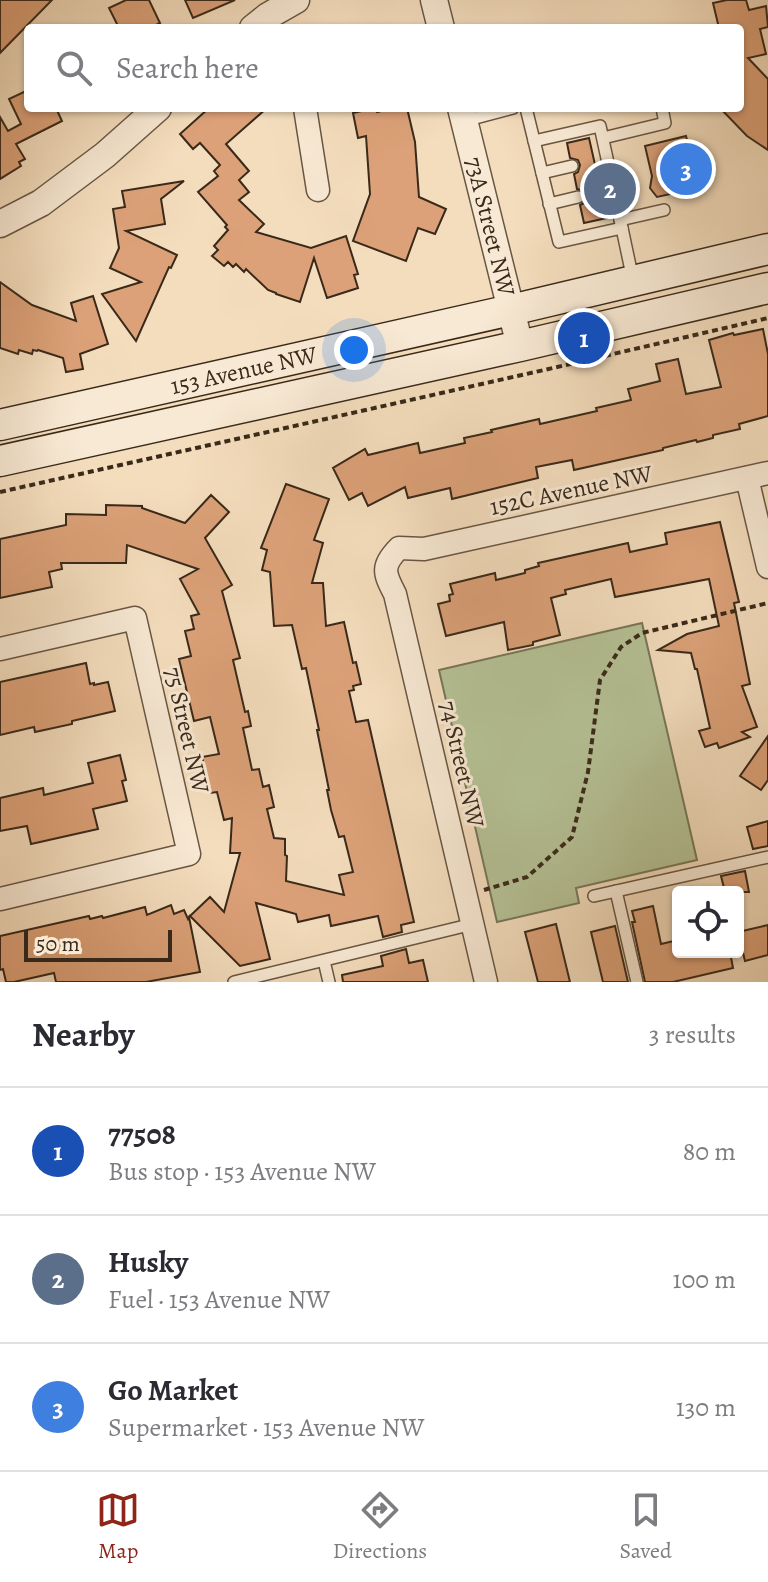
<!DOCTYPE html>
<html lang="en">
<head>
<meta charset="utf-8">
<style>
  body { margin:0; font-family:Alegreya,serif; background:#f2f2f3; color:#2b2b33 }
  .controls { position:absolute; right:24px; bottom:24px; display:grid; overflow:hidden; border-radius:8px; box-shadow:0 2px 6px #0004 }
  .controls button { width:72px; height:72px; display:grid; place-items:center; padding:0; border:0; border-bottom:2px solid #e1e1e2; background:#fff; color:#2b2b33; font:40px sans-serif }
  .scale { position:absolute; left:24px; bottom:20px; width:148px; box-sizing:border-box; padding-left:8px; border:4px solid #39291a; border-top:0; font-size:22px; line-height:28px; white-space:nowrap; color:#39291a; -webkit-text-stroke:6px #f8e9d4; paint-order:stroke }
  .you { position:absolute; left:354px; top:350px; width:28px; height:28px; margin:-20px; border:6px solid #fff; border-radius:50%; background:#1a73e8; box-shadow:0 0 0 12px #1a73e833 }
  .badge { display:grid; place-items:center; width:52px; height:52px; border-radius:50%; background:#8f2418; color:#fff; font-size:26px; font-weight:700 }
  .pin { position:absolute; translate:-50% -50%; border:4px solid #fff; box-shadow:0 2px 8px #0006 }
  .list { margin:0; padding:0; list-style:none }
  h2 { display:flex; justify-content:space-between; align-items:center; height:104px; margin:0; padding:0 32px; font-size:34px }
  h2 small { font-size:26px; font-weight:400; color:#7c7c81 }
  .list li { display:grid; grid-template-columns:52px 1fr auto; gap:24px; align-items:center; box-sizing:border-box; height:128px; padding:0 32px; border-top:2px solid #e1e1e2 }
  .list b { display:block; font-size:30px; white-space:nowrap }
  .list p { margin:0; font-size:26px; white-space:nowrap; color:#7c7c81 }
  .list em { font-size:26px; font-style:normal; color:#7c7c81 }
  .icon { flex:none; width:44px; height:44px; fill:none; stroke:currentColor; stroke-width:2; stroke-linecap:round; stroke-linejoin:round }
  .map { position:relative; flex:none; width:768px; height:982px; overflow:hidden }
  .search { position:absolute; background:#fff; box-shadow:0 2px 6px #0004; left:24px; right:24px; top:24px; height:88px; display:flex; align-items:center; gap:20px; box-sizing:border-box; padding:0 28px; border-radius:8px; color:#7c7c81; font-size:30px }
  .sheet { height:488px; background:#fff }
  nav { display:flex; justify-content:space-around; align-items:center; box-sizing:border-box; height:112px; border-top:2px solid #e1e1e2; background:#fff; font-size:22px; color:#7c7c81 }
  nav a { display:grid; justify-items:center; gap:4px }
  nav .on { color:#8f2418 }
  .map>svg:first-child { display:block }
</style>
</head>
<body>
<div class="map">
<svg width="768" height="982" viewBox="0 0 768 982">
  <rect width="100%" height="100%" fill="#f4ddbd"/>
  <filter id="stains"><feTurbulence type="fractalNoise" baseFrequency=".0025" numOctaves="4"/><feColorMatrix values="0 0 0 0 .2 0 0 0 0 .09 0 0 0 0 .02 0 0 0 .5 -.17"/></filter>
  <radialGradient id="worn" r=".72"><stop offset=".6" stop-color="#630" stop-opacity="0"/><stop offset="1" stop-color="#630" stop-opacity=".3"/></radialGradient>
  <polygon fill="#b5c296" stroke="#777658" stroke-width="2" points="642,623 697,860 576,888 579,903 497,922 439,670"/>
  <g fill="#dca178" stroke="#39291a" stroke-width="2">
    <polygon points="0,0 52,0 0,53"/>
    <polygon points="126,0 149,0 160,23 150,28 119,28 109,8"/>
    <polygon points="185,0 235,0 193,18"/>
    <polygon points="727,0 746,0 749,10 766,6 768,27 760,29 766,54 748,58 768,79 768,150 747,136 720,108 740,108 740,28 719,28 713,3"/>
    <polygon points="28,90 28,108 56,108 62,121 16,144 25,159 19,162 21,166 0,179 0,117 8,131 21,124 9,99"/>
    <polygon points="209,108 267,108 226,144 249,171 239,180 249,192 239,200 264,224 256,232 311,248 346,236 358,274 354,275 358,288 327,298 314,258 300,302 276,294 276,293 268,290 246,269 244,272 236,264 233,267 228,262 224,266 212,256 218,250 214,246 228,230 225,227 227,225 198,192 218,176 214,171 220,165 200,143 193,149 180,134"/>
    <polygon points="374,108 377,112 393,108 407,108 415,142 419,197 446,209 435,234 418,228 406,261 353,241 370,194 366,136 358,138 353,113"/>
    <polygon points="686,136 698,188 657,197 650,188 652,176 645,146"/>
    <polygon points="589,138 607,218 584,223 580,205 584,203 586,196 584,191 577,189 574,174 578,172 580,165 578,160 570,158 567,143"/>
    <polygon points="184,181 161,199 165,224 126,231 177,255 171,268 169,267 136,341 102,294 141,282 110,268 119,248 113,209 125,207 122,191"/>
    <polygon points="0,282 32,305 76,321 71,303 93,296 108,344 80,354 83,369 66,372 63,358 38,350 37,351 33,350 32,354 19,350 18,354 0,348"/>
    <polygon points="763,329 768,354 768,416 739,424 740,429 713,435 713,438 697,442 696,440 663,448 663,450 574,470 572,460 536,467 538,478 452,499 450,488 408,498 405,487 368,506 362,493 349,500 333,468 365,449 368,455 418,443 420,453 465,443 464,438 492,432 491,430 539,419 540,424 597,411 596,408 631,400 628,389 660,381 656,364 678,359 686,394 721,387 709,340 733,333 734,335"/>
    <polygon points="286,484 329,499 314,540 323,543 312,583 323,583 326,626 344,622 353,663 356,662 361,684 353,686 354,690 349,691 356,722 368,720 414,922 401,925 402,932 383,937 378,916 331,926 329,915 298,922 296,914 256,903 270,959 240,966 190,916 210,897 224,912 240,853 230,853 232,818 224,820 217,792 210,793 202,757 219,754 210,717 194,721 179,659 191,656 185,631 194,629 191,616 199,614 180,579 198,569 127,545 126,563 61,563 62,569 49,572 52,587 0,598 0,539 66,525 66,514 106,515 106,505 142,506 142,508 185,523 211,495 229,512 205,538 232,585 222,591 240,658 233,660 245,712 248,711 251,726 243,728 252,770 259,769 263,787 269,785 274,807 267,809 274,838 285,839 285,855 287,856 286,881 344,895 339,875 353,872 344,836 339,837 331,810 327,790 329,790 317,730 319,730 306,668 302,669 292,625 274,626 270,572 262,570 267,550 261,548"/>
    <polygon points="720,522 739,602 734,603 750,684 742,686 757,727 742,732 750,737 719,748 717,743 705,747 699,731 710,728 697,669 695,669 691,653 658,650 687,634 719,626 709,579 615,597 611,579 565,590 566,594 551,598 560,635 533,642 533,645 508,650 504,622 446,636 438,604 450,601 449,595 453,594 450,584 495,573 496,580 525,573 525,570 539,566 538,563 628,543 630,552 667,544 665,533"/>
    <polygon points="86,663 90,684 94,683 94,685 108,682 115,711 72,721 72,724 35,732 34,727 0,735 0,682"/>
    <polygon points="768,736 768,780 761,790 740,776"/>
    <polygon points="120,755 126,780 122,781 127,801 93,809 98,829 31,844 27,826 0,831 0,798 43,788 44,795 93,783 88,763"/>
    <polygon points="768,821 768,846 753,849 747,827"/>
    <polygon points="745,871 749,892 725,892 721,876"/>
    <polygon points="171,905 174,914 184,910 188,919 189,917 200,972 146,982 56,982 54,973 14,982 6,982 3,969 0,970 0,936 89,916 90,919 102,916 103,918 145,907 147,915"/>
    <polygon points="653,906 661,944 678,940 678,952 730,952 733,968 673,982 645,982 632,922 635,922 632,911"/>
    <polygon points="556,924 570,982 538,982 525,932"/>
    <polygon points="768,925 768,955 745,961 738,932"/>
    <polygon points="615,926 628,982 603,982 591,932"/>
    <polygon points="406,949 409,963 423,960 428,982 343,982 342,975 383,966 381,956"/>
  </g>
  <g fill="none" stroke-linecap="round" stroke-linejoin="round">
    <g stroke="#685643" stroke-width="14">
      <g id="service">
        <polyline points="526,108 559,242 622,228 633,280"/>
        <polyline points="464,121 513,108"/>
        <polyline points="603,138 665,123 662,108"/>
        <polyline points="534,141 600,126 622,228"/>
        <polyline points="542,173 572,166"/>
        <polyline points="549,204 578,197"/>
        <polyline points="620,220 664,210"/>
        <polyline points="616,891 637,982"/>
        <polyline points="594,896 768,857"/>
        <polyline points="324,961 329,982"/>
        <polyline points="234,982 473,924"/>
      </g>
    </g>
    <g stroke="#685643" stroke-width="25">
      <g id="minor">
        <polyline points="305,108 318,190"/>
        <polyline points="747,478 768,567"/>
        <polyline points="0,649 135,618 189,854 0,899"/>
        <path d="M 486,982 L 395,594 C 384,573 381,566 399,548 L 424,549 L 768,473"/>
      </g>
    </g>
    <g stroke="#685643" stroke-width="29">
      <g id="tertiary">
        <polyline points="434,0 441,28"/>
        <polyline points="253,28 268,16 296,0"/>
        <path id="s1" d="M 461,108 L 520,346"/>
        <polyline points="0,224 41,203 105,155 158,108"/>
      </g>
    </g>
    <g stroke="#39291a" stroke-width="33">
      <g id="secondary">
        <path id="s2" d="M 0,425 L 511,310 L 768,249"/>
        <polyline points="0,461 520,346 768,288"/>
      </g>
    </g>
    <g stroke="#39291a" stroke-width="4" stroke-dasharray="6 4" stroke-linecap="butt">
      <polyline points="0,492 553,368 768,318"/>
      <polyline points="484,890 527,877 572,837 588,772 600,680 621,647 642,633 768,603"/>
    </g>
    <use href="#service" stroke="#f8e9d4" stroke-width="11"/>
    <use href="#minor" stroke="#f8e9d4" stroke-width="22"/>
    <use href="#tertiary" stroke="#f8e9d4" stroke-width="26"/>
    <use href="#secondary" stroke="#f8e9d4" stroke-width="30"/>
  </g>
  <g text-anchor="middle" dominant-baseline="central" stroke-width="6" stroke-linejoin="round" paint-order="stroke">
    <g font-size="24" fill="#39291a" stroke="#f8e9d4">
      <text stroke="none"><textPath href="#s1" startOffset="122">73A Street NW</textPath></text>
      <text stroke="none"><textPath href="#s2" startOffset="250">153 Avenue NW</textPath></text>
      <text transform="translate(571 490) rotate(-12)">152C Avenue NW</text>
      <text transform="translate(187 730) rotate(77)">75 Street NW</text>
      <text transform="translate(462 764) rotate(77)">74 Street NW</text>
    </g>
  </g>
  <rect width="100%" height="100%" filter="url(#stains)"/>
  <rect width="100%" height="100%" fill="url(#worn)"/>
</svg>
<div class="controls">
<button><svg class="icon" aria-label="locate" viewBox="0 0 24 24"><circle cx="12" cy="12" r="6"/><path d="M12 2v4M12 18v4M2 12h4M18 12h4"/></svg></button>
</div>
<div class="scale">50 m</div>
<div class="you"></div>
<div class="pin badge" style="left:584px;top:338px;background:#1a4fb4">1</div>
<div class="pin badge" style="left:610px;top:189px;background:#5c6f8a">2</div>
<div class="pin badge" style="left:686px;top:169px;background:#3f7fe0">3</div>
<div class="search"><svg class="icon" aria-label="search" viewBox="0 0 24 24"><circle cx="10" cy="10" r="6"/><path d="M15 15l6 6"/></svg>Search here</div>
</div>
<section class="sheet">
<h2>Nearby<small>3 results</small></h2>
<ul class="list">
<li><span class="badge" style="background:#1a4fb4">1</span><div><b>77508</b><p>Bus stop · 153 Avenue NW</p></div><em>80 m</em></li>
<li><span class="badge" style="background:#5c6f8a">2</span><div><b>Husky</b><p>Fuel · 153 Avenue NW</p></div><em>100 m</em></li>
<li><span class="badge" style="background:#3f7fe0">3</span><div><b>Go Market</b><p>Supermarket · 153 Avenue NW</p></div><em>130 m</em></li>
</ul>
</section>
<nav>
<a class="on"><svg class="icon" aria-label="map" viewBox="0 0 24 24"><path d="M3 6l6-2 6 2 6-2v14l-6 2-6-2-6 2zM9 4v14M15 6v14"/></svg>Map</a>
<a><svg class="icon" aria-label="directions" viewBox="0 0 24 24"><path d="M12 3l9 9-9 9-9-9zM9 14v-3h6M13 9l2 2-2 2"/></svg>Directions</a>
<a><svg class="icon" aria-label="saved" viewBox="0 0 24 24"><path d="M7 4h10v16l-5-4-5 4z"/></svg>Saved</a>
</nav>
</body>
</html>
